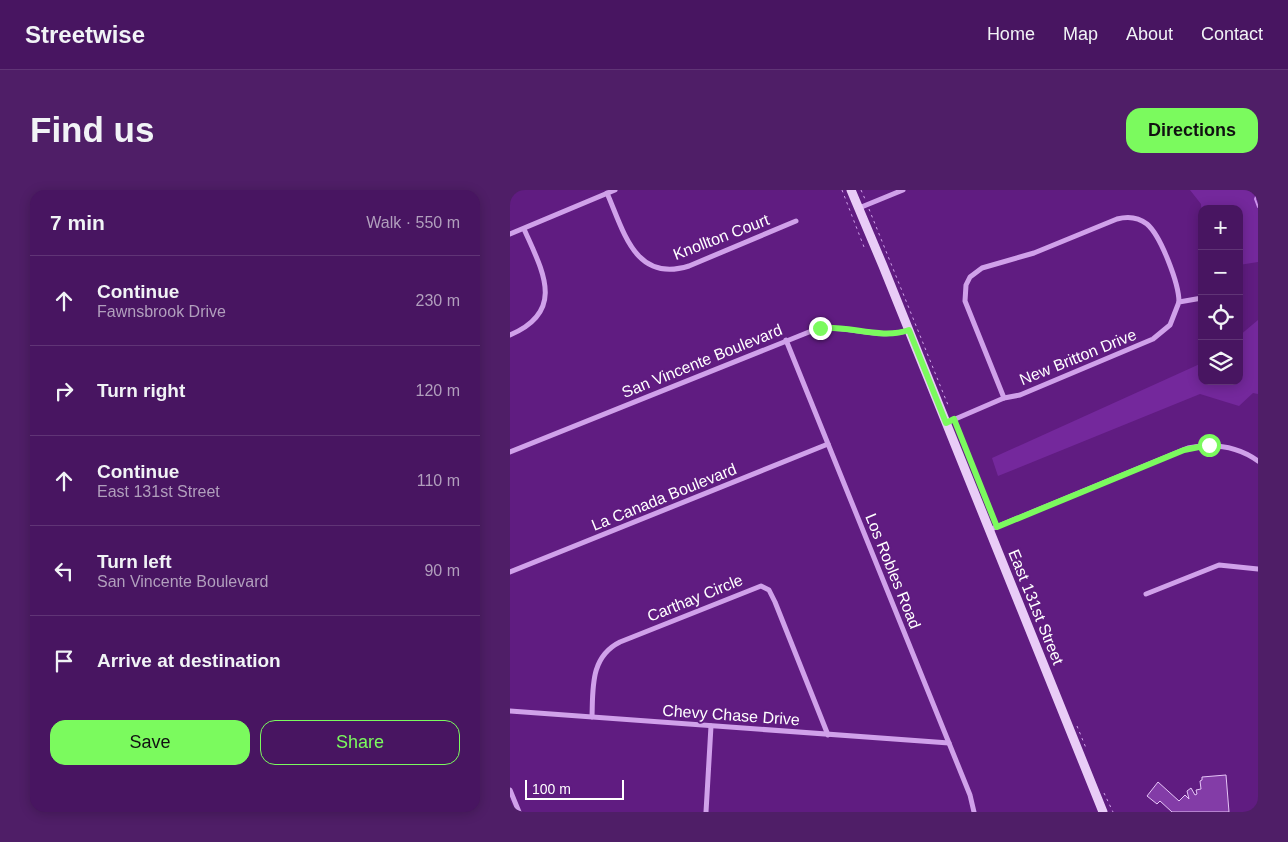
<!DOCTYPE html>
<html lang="en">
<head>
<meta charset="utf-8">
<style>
  body { margin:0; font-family:Helvetica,sans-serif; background:#4f1e67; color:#f1f3f6 }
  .controls { position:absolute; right:15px; top:15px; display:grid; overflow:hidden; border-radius:10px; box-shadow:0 2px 12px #0003 }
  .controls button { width:45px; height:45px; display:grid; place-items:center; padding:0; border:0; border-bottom:1px solid #603476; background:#481561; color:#f1f3f6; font:25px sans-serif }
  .scale { position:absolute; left:15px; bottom:12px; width:99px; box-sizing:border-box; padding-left:5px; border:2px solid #fff; border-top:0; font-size:14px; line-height:18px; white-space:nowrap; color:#fff; -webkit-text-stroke:4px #601c81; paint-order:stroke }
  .stop { position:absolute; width:15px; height:15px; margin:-11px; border:4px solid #7bfa5e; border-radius:50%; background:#fff }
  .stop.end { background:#7bfa5e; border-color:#fff; box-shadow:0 1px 5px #0008 }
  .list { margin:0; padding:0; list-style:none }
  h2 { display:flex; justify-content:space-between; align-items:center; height:65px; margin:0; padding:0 20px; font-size:21px }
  h2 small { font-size:16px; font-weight:400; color:#b19fbd }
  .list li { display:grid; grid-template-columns:32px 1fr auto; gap:15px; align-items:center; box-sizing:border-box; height:90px; padding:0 20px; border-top:1px solid #603476 }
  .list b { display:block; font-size:19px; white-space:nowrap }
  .list p { margin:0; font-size:16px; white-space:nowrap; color:#b19fbd }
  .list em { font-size:16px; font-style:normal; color:#b19fbd }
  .actions { display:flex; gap:10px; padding:15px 20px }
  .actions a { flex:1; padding:11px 0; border:1px solid #7bfa5e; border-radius:15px; text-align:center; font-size:18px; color:#7bfa5e }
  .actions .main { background:#7bfa5e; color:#111 }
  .icon { flex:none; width:28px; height:28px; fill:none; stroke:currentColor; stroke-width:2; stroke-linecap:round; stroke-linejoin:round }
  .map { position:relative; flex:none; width:748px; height:622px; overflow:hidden; border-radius:15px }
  header { display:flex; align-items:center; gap:30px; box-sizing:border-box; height:70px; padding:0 25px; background:#481561; border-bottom:1px solid #603476 }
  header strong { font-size:24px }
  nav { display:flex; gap:28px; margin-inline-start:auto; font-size:18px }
  .intro { display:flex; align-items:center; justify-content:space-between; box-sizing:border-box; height:120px; padding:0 30px }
  h1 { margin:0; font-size:35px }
  .button { padding:12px 22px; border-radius:15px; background:#7bfa5e; color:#111; font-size:18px; font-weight:700 }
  main { display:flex; gap:30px; padding:0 30px }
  aside { flex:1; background:#481561; border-radius:15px; box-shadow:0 2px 12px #0003 }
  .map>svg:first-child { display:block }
</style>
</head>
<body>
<header>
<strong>Streetwise</strong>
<nav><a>Home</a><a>Map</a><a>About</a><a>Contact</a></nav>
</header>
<div class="intro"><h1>Find us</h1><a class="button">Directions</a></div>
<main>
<aside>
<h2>7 min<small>Walk · 550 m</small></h2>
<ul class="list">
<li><svg class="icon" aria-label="ahead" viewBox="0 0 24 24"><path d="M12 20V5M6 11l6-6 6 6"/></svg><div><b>Continue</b><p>Fawnsbrook Drive</p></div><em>230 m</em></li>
<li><svg class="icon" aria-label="right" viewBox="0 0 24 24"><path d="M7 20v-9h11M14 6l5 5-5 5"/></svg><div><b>Turn right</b></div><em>120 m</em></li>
<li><svg class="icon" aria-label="ahead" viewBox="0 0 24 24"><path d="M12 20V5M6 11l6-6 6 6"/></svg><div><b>Continue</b><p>East 131st Street</p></div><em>110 m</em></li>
<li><svg class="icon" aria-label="left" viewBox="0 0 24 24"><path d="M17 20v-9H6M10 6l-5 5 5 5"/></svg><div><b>Turn left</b><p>San Vincente Boulevard</p></div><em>90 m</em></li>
<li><svg class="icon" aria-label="arrive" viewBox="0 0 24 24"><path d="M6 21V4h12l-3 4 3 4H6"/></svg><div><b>Arrive at destination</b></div></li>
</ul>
<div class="actions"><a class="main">Save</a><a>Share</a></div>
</aside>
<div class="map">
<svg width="748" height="622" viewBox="0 0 748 622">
  <rect width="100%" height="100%" fill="#601c81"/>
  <g fill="#74289c">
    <polygon points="680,0 748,0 748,72 729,75 729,19 692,19 692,31 691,14"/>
    <polygon points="748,130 748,204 743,203 729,216 690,204 488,286 482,268 692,173 692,191 729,191 729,146"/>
  </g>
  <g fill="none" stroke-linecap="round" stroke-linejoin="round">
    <polyline stroke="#cc94ec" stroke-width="2" points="748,1 745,9 748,17"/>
  </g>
  <polygon fill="#833ca7" stroke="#e6c5f7" points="716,585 719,622 662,622 650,611 647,614 637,606 648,592 669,611 675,605 679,609 677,601 681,598 685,605 687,604 686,600 691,599 690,591 692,590 692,587"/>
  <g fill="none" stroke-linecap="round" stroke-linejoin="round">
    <g stroke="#d0a1ea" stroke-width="1" stroke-dasharray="2.5 4" stroke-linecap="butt">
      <polyline points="332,0 354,57"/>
      <polyline points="351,0 355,9"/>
      <polyline points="359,19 438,215"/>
      <polyline points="446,235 453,252"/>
      <polyline points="567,536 576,558"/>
      <polyline points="594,603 603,622"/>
    </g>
    <g stroke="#d0a1ea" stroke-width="5">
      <path d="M 97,3 C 114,42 125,93 179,76 L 286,31"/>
      <polyline points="349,18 393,0"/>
      <polyline points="0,44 105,0"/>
      <path d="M 0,145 C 57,121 32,80 14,39"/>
      <polyline points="276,150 460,605 464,622"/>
      <path d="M 494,208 L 455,111 L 456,95 L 460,87 L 472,78 L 524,63 L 607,29 C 618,26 628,27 637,34 C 651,46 669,94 669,112"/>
      <polyline points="436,233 494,208 510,205 643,149 660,135 669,112 692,108"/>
      <path d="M 0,262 L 304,140 C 335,133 369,151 399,140"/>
      <path d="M 479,340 L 678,258 C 703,253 727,256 748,271"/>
      <polyline points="0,382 318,254"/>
      <polyline points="636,404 709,375 748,379"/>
      <polyline points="0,521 439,553"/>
      <path d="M 82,527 C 83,498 80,467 110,452 L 251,396 L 259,400 L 265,412 L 318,545"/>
      <polyline points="0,600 9,622"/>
      <polyline points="196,622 201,536"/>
    </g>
    <polyline stroke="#e9ccf7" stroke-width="9" points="341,0 373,76 593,622"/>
  </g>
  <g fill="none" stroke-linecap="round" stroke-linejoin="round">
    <path stroke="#7bfa5e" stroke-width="6" d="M 310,138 C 339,135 371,150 399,140 L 436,233 L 444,229 L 487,337 L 674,260 L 699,255"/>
  </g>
  <g text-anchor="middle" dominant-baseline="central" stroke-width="4" stroke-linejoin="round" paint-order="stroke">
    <g font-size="16" fill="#fff" stroke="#601c81">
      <text transform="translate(211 47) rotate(-21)">Knollton Court</text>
      <text transform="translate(568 167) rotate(-22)">New Britton Drive</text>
      <text transform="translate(192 171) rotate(-22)">San Vincente Boulevard</text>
      <text transform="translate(154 307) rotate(-22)">La Canada Boulevard</text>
      <text transform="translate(383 381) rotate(68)">Los Robles Road</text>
      <text transform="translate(185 408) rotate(-22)">Carthay Circle</text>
      <text transform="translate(526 417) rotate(68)">East 131st Street</text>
      <text transform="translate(221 525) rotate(4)">Chevy Chase Drive</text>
    </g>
  </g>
</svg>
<div class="controls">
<button>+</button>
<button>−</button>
<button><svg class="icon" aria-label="locate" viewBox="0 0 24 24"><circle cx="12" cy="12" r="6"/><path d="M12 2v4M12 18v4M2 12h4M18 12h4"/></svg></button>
<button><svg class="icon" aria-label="layers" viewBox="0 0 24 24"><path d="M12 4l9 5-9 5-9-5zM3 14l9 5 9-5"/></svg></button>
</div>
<div class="scale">100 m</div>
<div class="stop" style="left:699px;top:255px"></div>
<div class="stop end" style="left:310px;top:138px"></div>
</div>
</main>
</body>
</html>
